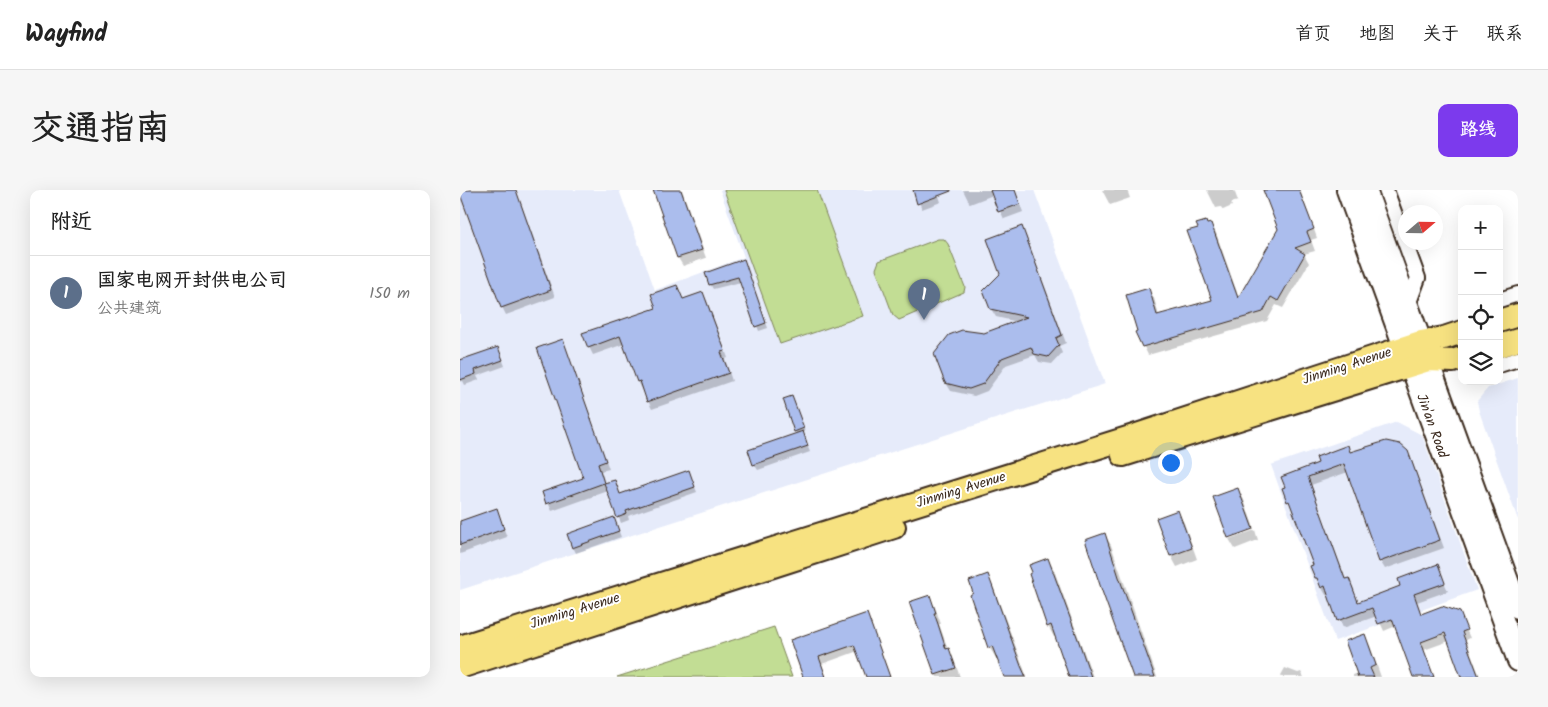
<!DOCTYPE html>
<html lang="zh">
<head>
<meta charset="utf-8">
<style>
  body { margin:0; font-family:Kalam,"LXGW WenKai TC",sans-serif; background:#f6f6f6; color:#222 }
  .controls { position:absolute; right:15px; top:15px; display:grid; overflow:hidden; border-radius:10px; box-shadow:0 5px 20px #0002 }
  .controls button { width:45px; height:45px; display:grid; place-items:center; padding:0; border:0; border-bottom:1px solid #e0e0e0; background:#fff; color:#222; font:25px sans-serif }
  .compass { position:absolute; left:938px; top:15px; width:45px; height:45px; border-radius:50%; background:#fff; box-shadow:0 5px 20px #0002; rotate:70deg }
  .you { position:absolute; left:710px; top:272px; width:18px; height:18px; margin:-12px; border:4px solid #fff; border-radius:50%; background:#1a73e8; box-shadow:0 0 0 8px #1a73e833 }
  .badge { display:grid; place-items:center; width:32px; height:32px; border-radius:50%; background:#7c3aed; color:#fff; font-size:16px; font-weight:700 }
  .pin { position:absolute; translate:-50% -41px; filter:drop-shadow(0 1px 2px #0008) }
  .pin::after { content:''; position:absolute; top:26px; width:18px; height:15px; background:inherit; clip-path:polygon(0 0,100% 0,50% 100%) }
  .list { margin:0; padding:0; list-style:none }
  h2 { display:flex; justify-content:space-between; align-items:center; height:65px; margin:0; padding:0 20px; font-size:21px }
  h2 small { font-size:16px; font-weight:400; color:#767676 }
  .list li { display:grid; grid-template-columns:32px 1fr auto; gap:15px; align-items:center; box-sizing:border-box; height:75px; padding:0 20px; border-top:1px solid #e0e0e0 }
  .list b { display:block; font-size:19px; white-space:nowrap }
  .list p { margin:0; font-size:16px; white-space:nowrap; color:#767676 }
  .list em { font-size:16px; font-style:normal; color:#767676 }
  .icon { flex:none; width:28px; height:28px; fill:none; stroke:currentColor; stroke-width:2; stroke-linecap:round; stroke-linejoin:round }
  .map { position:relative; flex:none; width:1058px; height:487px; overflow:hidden; border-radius:10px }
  header { display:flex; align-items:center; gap:30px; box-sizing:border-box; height:70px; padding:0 25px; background:#fff; border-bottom:1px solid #e0e0e0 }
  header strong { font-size:24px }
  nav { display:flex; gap:28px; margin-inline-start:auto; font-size:18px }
  .intro { display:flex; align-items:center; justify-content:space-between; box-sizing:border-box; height:120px; padding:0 30px }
  h1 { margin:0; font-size:35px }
  .button { padding:12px 22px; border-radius:10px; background:#7c3aed; color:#fff; font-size:18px; font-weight:700 }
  main { display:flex; gap:30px; padding:0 30px }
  aside { flex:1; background:#fff; border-radius:10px; box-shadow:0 5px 20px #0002 }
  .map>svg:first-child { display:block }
</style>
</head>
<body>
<header>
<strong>Wayfind</strong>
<nav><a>首页</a><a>地图</a><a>关于</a><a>联系</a></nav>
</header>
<div class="intro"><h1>交通指南</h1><a class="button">路线</a></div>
<main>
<aside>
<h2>附近<small></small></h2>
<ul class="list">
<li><span class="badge" style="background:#5c6f8a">1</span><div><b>国家电网开封供电公司</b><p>公共建筑</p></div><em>150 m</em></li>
</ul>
</aside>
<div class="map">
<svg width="1058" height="487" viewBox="0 0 1058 487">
  <rect width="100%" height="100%" fill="#fff"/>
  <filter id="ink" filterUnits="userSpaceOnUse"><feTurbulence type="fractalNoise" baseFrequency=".02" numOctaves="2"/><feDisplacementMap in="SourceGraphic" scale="10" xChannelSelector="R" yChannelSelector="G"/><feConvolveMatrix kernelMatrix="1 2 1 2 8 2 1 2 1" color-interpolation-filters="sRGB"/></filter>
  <g filter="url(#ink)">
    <g fill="#e6ebfa">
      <polygon points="0,0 159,0 195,100 284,67 260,0 574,0 645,194 0,400"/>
      <polygon points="1058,188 1058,330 1019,221 1017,211 1028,198"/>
      <polygon points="937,232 962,245 1017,400 875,451 811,275"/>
    </g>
    <g fill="#c2dd94" stroke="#7e8459">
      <polygon points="264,0 357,0 403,126 320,154"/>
      <polygon points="478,49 484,49 488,54 505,97 504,102 439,130 433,125 416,79 419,71"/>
      <polygon points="314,437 332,487 157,487"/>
    </g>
    <g fill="#0003">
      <polygon points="0,0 56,0 95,107 46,125 42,117"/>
      <polygon points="194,0 222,0 246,68 223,76 218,68"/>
      <polygon points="454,0 477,0 481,12 462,19"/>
      <polygon points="503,0 555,0 563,22 544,29 533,5 510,14"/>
      <polygon points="642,0 667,0 670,8 650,15"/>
      <polygon points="747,0 774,0 778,11 771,13 772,16 763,20 761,17 756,18"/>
      <polygon points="805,0 840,0 857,48 851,50 855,61 844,64 849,73 823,118 816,115 807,131 688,165 677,143 689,100 694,108 699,126 754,110 747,36 751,34 756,43 779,108 819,39"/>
      <polygon points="561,38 566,46 606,153 599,156 602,163 592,174 579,172 575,165 546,175 527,201 514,206 491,201 486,193 524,144 558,132 536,127 531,119 541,84"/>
      <polygon points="286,76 308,138 299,141 281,92 253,99 250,94"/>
      <polygon points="217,96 223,110 243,103 247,111 268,168 265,169 272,191 192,219 178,191 164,154 133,165 129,157 197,119"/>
      <polygon points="102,151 106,158 149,279 141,281 145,294 160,305 228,281 237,302 168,326 169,330 161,333 148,301 92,321 83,302 124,289"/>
      <polygon points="38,158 45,176 17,186 19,190 5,195 3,191 0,192 0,171"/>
      <polygon points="334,211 345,242 342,243 350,262 298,280 294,274 337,245 335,241"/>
      <polygon points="926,252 947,262 952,271 984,358 925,379 920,371 888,282 851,295 886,390 888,389 893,397 898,413 942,397 977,376 988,401 957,412 962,425 999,423 1010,448 1006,450 1020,487 1003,487 989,451 964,460 974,487 955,487 936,436 924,441 917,426 883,438 869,404 866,405 856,388 854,376 824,299 887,257 891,263"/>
      <polygon points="778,299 784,310 794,338 769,347"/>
      <polygon points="36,319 47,347 0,364 0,329 1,331"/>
      <polygon points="717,322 724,333 737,369 717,377 711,366 698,329"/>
      <polygon points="156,334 161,347 116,363 113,357"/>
      <polygon points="795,340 798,350 775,359 769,349"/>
      <polygon points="644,344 651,355 697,487 675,487"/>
      <polygon points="588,369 594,380 633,487 611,487 596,446 594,447 588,436"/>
      <polygon points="527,385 533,396 567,487 545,487 538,467 536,468 529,457"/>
      <polygon points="469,406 475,417 481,434 479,434 488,459 494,470 500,487 477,487 476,485 450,413"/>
      <polygon points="406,424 410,431 430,487 407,487 398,461 362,474 366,487 345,487 332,451"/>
      <polygon points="904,445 910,456 921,487 893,487 893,485 898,483"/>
      <polygon points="825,478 838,483 841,482 844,487 820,487"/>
    </g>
    <g fill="#abbded" stroke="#3b2a1e">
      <polygon points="0,0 56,0 91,100 41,118 0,4"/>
      <polygon points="193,0 221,0 242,60 217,68"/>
      <polygon points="453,0 491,0 491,1 457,14"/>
      <polygon points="530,0 555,0 560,14 538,22"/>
      <polygon points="803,0 839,0 854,39 847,42 851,52 835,58 845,64 818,111 811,107 803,122 682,157 675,142 677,141 666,105 689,98 697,125 752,110 727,41 738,38 736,34 746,31 747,34 751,33 778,108 818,39"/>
      <polygon points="562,36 602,145 596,148 599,155 588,167 574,164 571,157 542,168 523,194 509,199 485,193 474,164 489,145 502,140 524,143 567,127 530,119 523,101 540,84 527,49"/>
      <polygon points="284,69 306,133 295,137 278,87 249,95 245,83"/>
      <polygon points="217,95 223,109 243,102 265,161 261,162 269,183 187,212 180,191 177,192 160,146 128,158 122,143 196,118 191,104"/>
      <polygon points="103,149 146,271 138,274 144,293 86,314 82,302 123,288 77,158"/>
      <polygon points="38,157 43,170 15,180 16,184 0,190 0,170"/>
      <polygon points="332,206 344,238 334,242 323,209"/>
      <polygon points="343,241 348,256 293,275 288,260"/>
      <polygon points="926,251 940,254 948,261 980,350 919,372 884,274 848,287 885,389 889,388 898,412 940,396 938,389 978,374 985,393 954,404 961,424 982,416 1000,422 1007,440 1002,442 1019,487 1001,487 985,443 961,452 974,487 953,487 932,429 918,434 912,418 877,431 865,396 861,398 857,388 855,388 850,376 853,375 829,311 827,312 822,298 825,297 821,287 858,273 856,267 888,255 890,262"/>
      <polygon points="229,280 235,297 166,321 167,324 157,328 144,293 155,290 160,304"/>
      <polygon points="778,298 793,339 768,348 753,307"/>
      <polygon points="37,318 44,339 0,355 0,331"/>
      <polygon points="718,320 732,358 710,366 696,328"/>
      <polygon points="154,327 159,341 112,358 107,344"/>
      <polygon points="645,343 659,387 695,487 673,487 642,401 625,350"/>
      <polygon points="588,368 619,452 631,487 609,487 591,435 587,437 569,384 572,382 569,375"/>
      <polygon points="528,384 561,476 566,487 544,487 532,456 528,458 510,405 513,403 509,391"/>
      <polygon points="470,405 476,423 474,423 478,434 486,459 489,458 496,478 475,485 449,412"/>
      <polygon points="407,423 430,487 406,487 394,455 359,467 366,487 343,487 330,450"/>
      <polygon points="905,444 916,475 910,478 914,487 898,487 885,451"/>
    </g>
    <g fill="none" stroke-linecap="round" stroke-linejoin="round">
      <g stroke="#3b2a1e" stroke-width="18">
        <g id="minor">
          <polyline points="926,0 958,88 948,115"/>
          <polyline points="1039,110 1058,104"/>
          <polyline points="1039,175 1058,169"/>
        </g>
      </g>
      <g stroke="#3b2a1e" stroke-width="24">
        <g id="secondary">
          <polyline points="887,0 1058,471"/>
          <polyline points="906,0 1058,418"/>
        </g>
      </g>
      <g stroke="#3b2a1e" stroke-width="26">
        <g id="primary">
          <polyline points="1039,131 1058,125"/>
          <polyline points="1039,156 1058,150"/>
          <polyline points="663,265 968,170 993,171 1002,168"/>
          <polyline points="0,457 674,246 961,152 984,148 1002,142"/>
          <polyline points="0,477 434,337"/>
        </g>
      </g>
      <use href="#minor" stroke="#fff" stroke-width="14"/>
      <use href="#secondary" stroke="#fff" stroke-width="20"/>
      <use href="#primary" stroke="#f7e281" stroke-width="22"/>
    </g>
  </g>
  <g text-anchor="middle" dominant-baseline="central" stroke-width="4" stroke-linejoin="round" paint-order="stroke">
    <g font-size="14" fill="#3b2a1e" stroke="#fff">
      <text transform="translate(887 176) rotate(-18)">Jinming Avenue</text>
      <text transform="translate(972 236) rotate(70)">Jin'an Road</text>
      <text transform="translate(501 300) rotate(-17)">Jinming Avenue</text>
      <text transform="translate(115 421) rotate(-17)">Jinming Avenue</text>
    </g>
  </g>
</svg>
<div class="controls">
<button>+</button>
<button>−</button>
<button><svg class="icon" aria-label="locate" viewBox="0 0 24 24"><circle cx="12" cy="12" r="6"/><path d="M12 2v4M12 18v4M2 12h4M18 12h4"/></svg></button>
<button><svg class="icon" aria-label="layers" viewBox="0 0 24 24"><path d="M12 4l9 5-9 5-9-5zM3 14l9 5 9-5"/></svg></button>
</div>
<svg class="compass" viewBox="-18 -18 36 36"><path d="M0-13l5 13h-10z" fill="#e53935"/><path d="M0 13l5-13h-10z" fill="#767676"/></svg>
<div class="you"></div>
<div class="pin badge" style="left:464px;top:130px;background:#5c6f8a">1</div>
</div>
</main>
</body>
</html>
